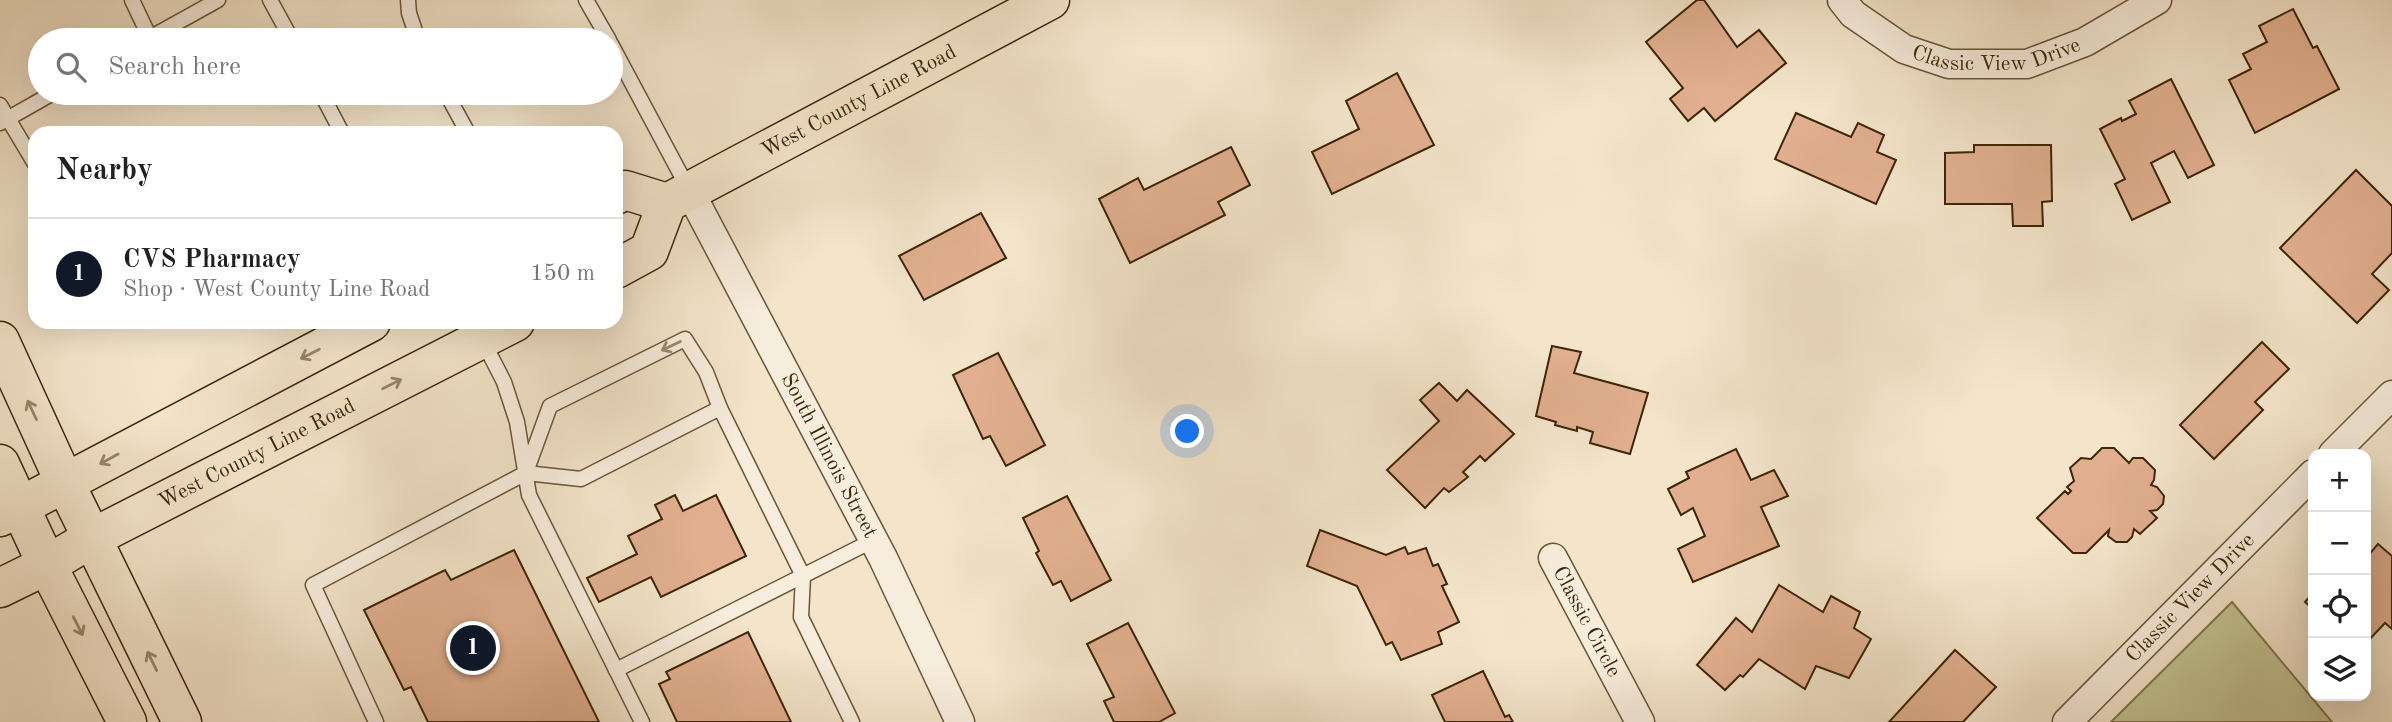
<!DOCTYPE html>
<html lang="en">
<head>
<meta charset="utf-8">
<style>
  body { margin:0; font-family:"Old Standard TT",serif; background:#f6f6f6; color:#202124 }
  .controls { position:absolute; right:21px; bottom:21px; display:grid; overflow:hidden; border-radius:14px; box-shadow:0 7px 28px #0002 }
  .controls button { width:63px; height:63px; display:grid; place-items:center; padding:0; border:0; border-bottom:2px solid #e0e0e0; background:#fff; color:#202124; font:35px sans-serif }
  .you { position:absolute; left:1188px; top:432px; width:24px; height:24px; margin:-18px; border:5px solid #fff; border-radius:50%; background:#1a73e8; box-shadow:0 0 0 10px #1a73e833 }
  .badge { display:grid; place-items:center; width:46px; height:46px; border-radius:50%; background:#111827; color:#fff; font-size:23px; font-weight:700 }
  .pin { position:absolute; translate:-50% -50%; border:4px solid #fff; box-shadow:0 2px 7px #0006 }
  .list { margin:0; padding:0; list-style:none }
  h2 { display:flex; justify-content:space-between; align-items:center; height:91px; margin:0; padding:0 28px; font-size:30px }
  h2 small { font-size:23px; font-weight:400; color:#757577 }
  .list li { display:grid; grid-template-columns:46px 1fr auto; gap:21px; align-items:center; box-sizing:border-box; height:112px; padding:0 28px; border-top:2px solid #e0e0e0 }
  .list b { display:block; font-size:26px; white-space:nowrap }
  .list p { margin:0; font-size:23px; white-space:nowrap; color:#757577 }
  .list em { font-size:23px; font-style:normal; color:#757577 }
  .icon { flex:none; width:38px; height:38px; fill:none; stroke:currentColor; stroke-width:2; stroke-linecap:round; stroke-linejoin:round }
  .map { position:relative; flex:none; width:2392px; height:722px; overflow:hidden }
  .search { position:absolute; background:#fff; box-shadow:0 7px 28px #0002; left:28px; top:28px; width:595px; height:77px; display:flex; align-items:center; gap:18px; box-sizing:border-box; padding:0 24px; border-radius:38px; color:#757577; font-size:26px }
  .panel { position:absolute; background:#fff; box-shadow:0 7px 28px #0002; left:28px; top:126px; width:595px; height:203px; border-radius:21px }
  .map>svg:first-child { display:block }
</style>
</head>
<body>
<div class="map">
<svg width="2392" height="722" viewBox="0 0 2392 722">
  <rect width="100%" height="100%" fill="#f3e4ca"/>
  <filter id="stains"><feTurbulence type="fractalNoise" baseFrequency=".00286" numOctaves="4"/><feColorMatrix values="0 0 0 0 .2 0 0 0 0 .09 0 0 0 0 .02 0 0 0 .5 -.17"/></filter>
  <radialGradient id="worn" r=".72"><stop offset=".6" stop-color="#630" stop-opacity="0"/><stop offset="1" stop-color="#630" stop-opacity=".3"/></radialGradient>
  <polygon fill="#c2c292" stroke="#80744b" stroke-width="2" points="2232,602 2332,722 2111,722"/>
  <g fill="#e1af8f" stroke="#3d2604" stroke-width="2">
    <polygon points="1697,0 1704,0 1737,47 1759,30 1786,63 1715,121 1704,108 1688,121 1670,99 1683,88 1646,42"/>
    <polygon points="2293,9 2313,48 2317,46 2339,89 2255,133 2229,80 2251,69 2243,54 2267,42 2259,26"/>
    <polygon points="1397,73 1434,145 1332,194 1312,152 1359,129 1346,101"/>
    <polygon points="2171,79 2214,165 2188,178 2174,151 2151,163 2170,202 2132,220 2115,184 2125,179 2100,129 2121,118 2122,121 2136,114 2129,101"/>
    <polygon points="1796,113 1851,137 1858,123 1884,135 1877,152 1896,160 1876,204 1775,159"/>
    <polygon points="1974,145 2051,145 2052,201 2042,202 2043,226 2013,226 2012,204 1945,204 1945,153 1974,152"/>
    <polygon points="1231,147 1250,185 1218,202 1225,215 1130,263 1099,199 1138,178 1144,190"/>
    <polygon points="2356,170 2392,206 2392,253 2372,274 2389,290 2357,323 2280,248"/>
    <polygon points="981,213 1006,258 924,300 899,256"/>
    <polygon points="2262,342 2289,369 2255,402 2263,410 2214,459 2180,425"/>
    <polygon points="1552,346 1581,352 1574,373 1648,393 1630,454 1590,443 1593,432 1577,427 1577,431 1555,425 1556,422 1536,416"/>
    <polygon points="998,353 1045,445 1006,466 990,436 983,439 953,375"/>
    <polygon points="1439,383 1457,401 1467,390 1514,434 1485,461 1480,456 1463,472 1468,477 1449,492 1444,488 1425,508 1387,470 1439,421 1420,400"/>
    <polygon points="2102,448 2114,448 2129,463 2133,458 2143,458 2155,470 2154,480 2151,485 2157,487 2164,496 2163,504 2157,510 2150,511 2157,518 2140,534 2134,529 2132,537 2127,542 2116,542 2108,536 2109,530 2086,553 2073,553 2037,518 2065,491 2068,494 2071,491 2067,487 2074,481 2070,468 2081,458 2091,459"/>
    <polygon points="1736,449 1751,480 1774,470 1788,496 1761,507 1779,546 1693,582 1678,549 1705,536 1693,508 1681,515 1668,489 1689,478 1686,472"/>
    <polygon points="675,495 683,511 716,495 746,556 661,597 651,577 599,602 587,578 637,554 628,536 662,519 655,505"/>
    <polygon points="1067,496 1111,580 1071,601 1061,581 1053,585 1036,553 1039,551 1023,518"/>
    <polygon points="1320,530 1386,555 1405,547 1408,554 1426,548 1433,566 1438,564 1447,584 1442,586 1459,622 1438,632 1442,644 1401,660 1392,642 1386,645 1357,586 1307,566"/>
    <polygon points="2378,544 2392,556 2392,629 2385,623 2366,643 2366,558"/>
    <polygon points="514,550 599,722 428,722 411,687 404,690 364,610 445,570 451,580"/>
    <polygon points="1779,585 1823,612 1831,596 1860,612 1854,628 1871,639 1849,678 1816,666 1805,689 1759,659 1743,677 1740,675 1725,690 1697,665 1736,618 1752,632"/>
    <polygon points="2313,593 2313,609 2305,602"/>
    <polygon points="1128,623 1175,713 1159,722 1114,722 1104,701 1114,697 1087,644"/>
    <polygon points="748,632 791,722 677,722 659,684 670,679 666,672"/>
    <polygon points="1955,650 1996,687 1963,722 1889,722"/>
    <polygon points="1483,671 1505,717 1509,715 1513,722 1445,722 1432,695"/>
  </g>
  <g fill="none" stroke-linecap="round" stroke-linejoin="round">
    <g stroke="#6a5636" stroke-width="17">
      <g id="lane">
        <polyline points="132,0 150,38"/>
        <polyline points="270,0 292,40"/>
        <polyline points="408,0 409,13 418,40"/>
        <polyline points="586,0 609,40"/>
        <polyline points="146,40 218,0"/>
        <polyline points="611,44 689,190"/>
        <polyline points="321,93 342,133"/>
        <polyline points="446,93 468,133"/>
        <polyline points="0,105 35,164"/>
        <polyline points="0,123 53,93"/>
        <polyline points="483,341 504,382 517,422 529,495 642,722"/>
        <polyline points="526,472 550,406 685,339 706,372 720,408"/>
        <polyline points="616,670 874,540"/>
        <polyline points="376,722 313,585 526,473 581,479 720,408 803,576 801,617 852,722"/>
      </g>
    </g>
    <g stroke="#6a5636" stroke-width="31">
      <g id="street">
        <path id="s1" d="M 1842,0 L 1853,14 L 1904,49 L 1949,64 L 2027,64 L 2085,42 L 2157,0"/>
        <path id="s2" d="M 690,192 L 883,558 L 960,722"/>
        <polyline points="2333,454 2392,395"/>
        <path id="s3" d="M 1553,558 L 1640,722"/>
        <path id="s4" d="M 2067,722 L 2313,474"/>
      </g>
    </g>
    <g stroke="#3d2604" stroke-width="41">
      <g id="primary">
        <polyline points="616,195 625,190 667,203"/>
        <path id="s5" d="M 616,269 L 649,251 L 667,203 L 1050,0"/>
        <polyline points="0,341 65,483 182,722"/>
        <polyline points="0,464 47,565 127,722"/>
        <polyline points="0,517 371,322"/>
        <path id="s6" d="M 0,588 L 47,565 L 92,538 L 515,322"/>
      </g>
    </g>
    <use href="#lane" stroke="#f7eddd" stroke-width="14"/>
    <use href="#street" stroke="#f7eddd" stroke-width="28"/>
    <use href="#primary" stroke="#f3e4ca" stroke-width="38"/>
  </g>
  <defs><path id="oneway-shaft" d="M-6 0H5M1.5-3L5.5 0L1.5 3" fill="none" stroke-width="1.6" stroke-linecap="round" stroke-linejoin="round" transform="scale(1.75)"/></defs>
  <use stroke="#9a8a70" href="#oneway-shaft" transform="translate(671 346) rotate(154)"/>
  <g stroke="#988567">
    <use href="#oneway-shaft" transform="translate(310 354) rotate(153)"/>
    <use href="#oneway-shaft" transform="translate(392 384) rotate(-27)"/>
    <use href="#oneway-shaft" transform="translate(32 410) rotate(-115)"/>
    <use href="#oneway-shaft" transform="translate(109 459) rotate(151)"/>
    <use href="#oneway-shaft" transform="translate(78 626) rotate(63)"/>
    <use href="#oneway-shaft" transform="translate(152 661) rotate(-116)"/>
  </g>
  <g text-anchor="middle" dominant-baseline="central" stroke-width="5" stroke-linejoin="round" paint-order="stroke">
    <g font-size="21" fill="#3d2604" stroke="#f7eddd">
      <text stroke="none"><textPath href="#s1" startOffset="175">Classic View Drive</textPath></text>
      <text stroke="none"><textPath href="#s5" startOffset="306">West County Line Road</textPath></text>
      <text stroke="none"><textPath href="#s6" startOffset="290">West County Line Road</textPath></text>
      <text stroke="none"><textPath href="#s2" startOffset="298">South Illinois Street</textPath></text>
      <text stroke="none"><textPath href="#s4" startOffset="175">Classic View Drive</textPath></text>
      <text stroke="none"><textPath href="#s3" startOffset="72">Classic Circle</textPath></text>
    </g>
  </g>
  <rect width="100%" height="100%" filter="url(#stains)"/>
  <rect width="100%" height="100%" fill="url(#worn)"/>
</svg>
<div class="controls">
<button>+</button>
<button>−</button>
<button><svg class="icon" aria-label="locate" viewBox="0 0 24 24"><circle cx="12" cy="12" r="6"/><path d="M12 2v4M12 18v4M2 12h4M18 12h4"/></svg></button>
<button><svg class="icon" aria-label="layers" viewBox="0 0 24 24"><path d="M12 4l9 5-9 5-9-5zM3 14l9 5 9-5"/></svg></button>
</div>
<div class="you"></div>
<div class="pin badge" style="left:473px;top:648px">1</div>
<div class="search"><svg class="icon" aria-label="search" viewBox="0 0 24 24"><circle cx="10" cy="10" r="6"/><path d="M15 15l6 6"/></svg>Search here</div>
<section class="panel">
<h2>Nearby<small></small></h2>
<ul class="list">
<li><span class="badge">1</span><div><b>CVS Pharmacy</b><p>Shop · West County Line Road</p></div><em>150 m</em></li>
</ul>
</section>
</div>
</body>
</html>
